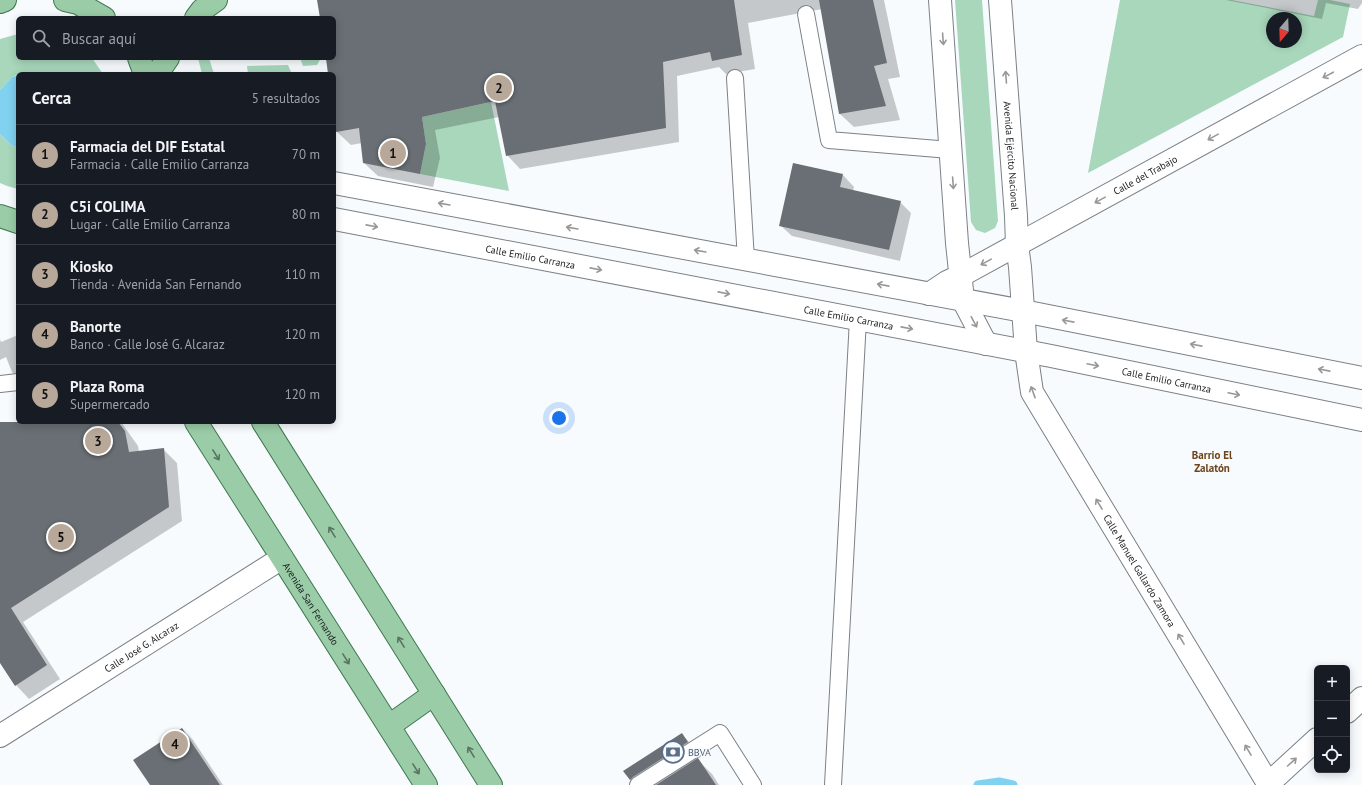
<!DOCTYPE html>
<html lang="es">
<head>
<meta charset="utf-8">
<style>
  body { margin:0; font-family:"PT Sans",sans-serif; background:#242831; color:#f1f3f6 }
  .controls { position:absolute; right:12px; bottom:12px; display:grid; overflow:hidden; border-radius:6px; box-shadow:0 2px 10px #0003 }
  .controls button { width:36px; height:36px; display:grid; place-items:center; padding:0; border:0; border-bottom:1px solid #363941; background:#171b24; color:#f1f3f6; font:20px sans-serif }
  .compass { position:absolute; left:1266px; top:12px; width:36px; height:36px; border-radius:50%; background:#171b24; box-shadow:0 2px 10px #0003; rotate:199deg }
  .you { position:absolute; left:559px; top:418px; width:14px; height:14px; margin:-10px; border:3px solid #fff; border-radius:50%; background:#1a73e8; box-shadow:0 0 0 6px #1a73e833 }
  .badge { display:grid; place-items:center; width:26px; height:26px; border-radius:50%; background:#b8a89a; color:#111; font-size:13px; font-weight:700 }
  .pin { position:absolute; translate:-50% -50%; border:2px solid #fff; box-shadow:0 1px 4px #0006 }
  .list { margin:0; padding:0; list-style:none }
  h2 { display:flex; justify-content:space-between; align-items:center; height:52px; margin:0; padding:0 16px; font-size:17px }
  h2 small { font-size:13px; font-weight:400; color:#9ea1a6 }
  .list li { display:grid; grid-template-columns:26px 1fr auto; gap:12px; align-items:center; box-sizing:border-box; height:60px; padding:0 16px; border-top:1px solid #363941 }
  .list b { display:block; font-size:15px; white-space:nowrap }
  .list p { margin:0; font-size:13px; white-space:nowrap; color:#9ea1a6 }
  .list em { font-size:13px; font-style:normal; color:#9ea1a6 }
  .icon { flex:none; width:22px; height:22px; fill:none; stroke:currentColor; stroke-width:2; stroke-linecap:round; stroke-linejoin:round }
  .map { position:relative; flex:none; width:1362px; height:785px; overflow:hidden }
  .search { position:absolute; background:#171b24; box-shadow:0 2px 10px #0003; left:16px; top:16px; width:320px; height:44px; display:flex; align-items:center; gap:10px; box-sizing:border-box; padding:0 14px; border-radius:6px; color:#9ea1a6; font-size:15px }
  .panel { position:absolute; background:#171b24; box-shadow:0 2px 10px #0003; left:16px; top:72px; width:320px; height:352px; border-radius:6px }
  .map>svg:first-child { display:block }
</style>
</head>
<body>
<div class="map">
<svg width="1362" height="785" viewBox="0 0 1362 785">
  <rect width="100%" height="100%" fill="#f7fbfe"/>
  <g fill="#a8d7bb" fill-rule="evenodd">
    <polygon points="955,0 982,0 998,221 995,228 985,233 976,230 971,222"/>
    <path d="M 1120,0 L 1232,0 L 1314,16 L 1318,0 L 1330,0 L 1350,4 L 1343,37 L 1088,173 ZM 1272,18 L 1296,18 L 1296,42 L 1272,42 Z"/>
    <polygon points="18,34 18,58 92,58 103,74 42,74 25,73 18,74 12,77 0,90 0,39"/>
    <polygon points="198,58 209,58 214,74 202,74"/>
    <polygon points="300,58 321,58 317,65 303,66"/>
    <polygon points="288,65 292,74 248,74 247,66"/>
    <polygon points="491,102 509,191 420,174 426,144 422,117"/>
    <polygon points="0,134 11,145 18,148 18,189 7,186 0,183"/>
  </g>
  <polygon fill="#80d2f0" points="18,75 18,148 11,145 0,134 0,90 12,77"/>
  <g fill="#0003">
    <polygon points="318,0 884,0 900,77 888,79 900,120 854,127 840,114 822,9 748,23 755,69 726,74 719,67 677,76 679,142 520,169 507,155 499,117 435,130 440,158 433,187 378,176 364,163 362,143 351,145 337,132 334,111 334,74 329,74 326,58 334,58 334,18 321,18"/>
    <polygon points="1226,0 1362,0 1362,3 1358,9 1326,3 1322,19"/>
    <polygon points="843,175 854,187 853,191 900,202 911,213 900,261 792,236 780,225"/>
    <polygon points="18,335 18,374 16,375 12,372 6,357 0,360 0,339 1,342"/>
    <polygon points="0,422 121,422 138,446 139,452 163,449 177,463 182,521 23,622 60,679 29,699 16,685 0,661"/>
    <polygon points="182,729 193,740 223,785 151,785"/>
    <polygon points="681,734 696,749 701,757 697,759 712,774 719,785 636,785 631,780 625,771"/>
  </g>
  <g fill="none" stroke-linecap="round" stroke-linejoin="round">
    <polyline stroke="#80d2f0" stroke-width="9" points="978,785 999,782 1013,785"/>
  </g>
  <g fill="#696f74">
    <polygon points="317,0 734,0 742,55 712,61 710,52 663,62 666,128 506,156 495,101 422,117 426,144 420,174 363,163 359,128 336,132 334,118 334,74 328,74 326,58 334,58 334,18 320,18"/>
    <polygon points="819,0 873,0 887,63 874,66 886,106 839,114"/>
    <polygon points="793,163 843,174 840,187 901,201 889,250 779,226"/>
    <polygon points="0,422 118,422 125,431 129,452 164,448 169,507 11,608 47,665 15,686 0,663"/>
    <polygon points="182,728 220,785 150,785 133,760"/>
    <polygon points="682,733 688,742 633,777 630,780 623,771"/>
    <polygon points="698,758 716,785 656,785"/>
  </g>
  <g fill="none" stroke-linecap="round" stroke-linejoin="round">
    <g stroke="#7b8186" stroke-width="18">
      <g id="lane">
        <polyline points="806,14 829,140 950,150"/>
        <polyline points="735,78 746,260"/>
        <polyline points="0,384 18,382"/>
        <polyline points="638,785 720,733 753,785"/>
        <polyline points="833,785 858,319"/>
      </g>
    </g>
    <g stroke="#7b8186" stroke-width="24">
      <g id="street">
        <polyline points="940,0 957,243 963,300 986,344"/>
        <path id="s1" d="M 1000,0 L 1016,216 L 1017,245 L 1020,267 L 1026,351 L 1032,392 L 1269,785"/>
        <path id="s2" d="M 929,294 L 947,282 L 960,276 L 1362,56"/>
        <polyline points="1347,712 1362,698"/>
        <path id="s3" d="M 0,736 L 282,558"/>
        <polyline points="1267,785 1317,739"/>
      </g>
    </g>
    <g stroke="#7b8186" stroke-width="24">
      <g id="secondary">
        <polyline points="334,183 1023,311 1362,378"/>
        <path id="s4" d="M 334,219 L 1051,356 L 1362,420"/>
      </g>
    </g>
    <g stroke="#417950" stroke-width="24">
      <g id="primary">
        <polyline points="65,0 78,3 104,18"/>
        <polyline points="0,2 5,0"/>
        <polyline points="196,18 202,10 216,0"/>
        <polyline points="139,58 145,74"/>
        <polyline points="157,74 168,58"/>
        <polyline points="0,216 18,222"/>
        <path id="s5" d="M 196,422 L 426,785"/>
        <polyline points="263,422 491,785"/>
        <polyline points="389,726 434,694"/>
      </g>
    </g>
    <use href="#lane" stroke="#fff" stroke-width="16"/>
    <use href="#street" stroke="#fff" stroke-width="22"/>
    <use href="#secondary" stroke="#fff" stroke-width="22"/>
    <use href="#primary" stroke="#9acda7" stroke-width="22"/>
  </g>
  <defs><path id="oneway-shaft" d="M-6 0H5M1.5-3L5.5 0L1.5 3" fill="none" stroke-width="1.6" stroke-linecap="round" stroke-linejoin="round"/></defs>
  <g stroke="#989899">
    <use href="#oneway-shaft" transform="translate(943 39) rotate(86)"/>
    <use href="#oneway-shaft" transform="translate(1328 75) rotate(152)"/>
    <use href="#oneway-shaft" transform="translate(1006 77) rotate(-94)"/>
    <use href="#oneway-shaft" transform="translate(1213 137) rotate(151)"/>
    <use href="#oneway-shaft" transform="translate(953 183) rotate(86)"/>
    <use href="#oneway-shaft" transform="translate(1100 200) rotate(151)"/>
    <use href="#oneway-shaft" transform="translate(444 204) rotate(-170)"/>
    <use href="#oneway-shaft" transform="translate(372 226) rotate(11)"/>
    <use href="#oneway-shaft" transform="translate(572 228) rotate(-170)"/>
    <use href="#oneway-shaft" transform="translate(700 251) rotate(-170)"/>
    <use href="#oneway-shaft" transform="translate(986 262) rotate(151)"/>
    <use href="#oneway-shaft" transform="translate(596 269) rotate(11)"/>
    <use href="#oneway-shaft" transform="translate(883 285) rotate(-169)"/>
    <use href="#oneway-shaft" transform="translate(724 293) rotate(11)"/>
    <use href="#oneway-shaft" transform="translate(1068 321) rotate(-169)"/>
    <use href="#oneway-shaft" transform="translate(974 322) rotate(62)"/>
    <use href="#oneway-shaft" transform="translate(907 328) rotate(11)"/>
    <use href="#oneway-shaft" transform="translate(1196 345) rotate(-169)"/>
    <use href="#oneway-shaft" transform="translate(1093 365) rotate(12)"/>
    <use href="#oneway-shaft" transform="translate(1324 370) rotate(-169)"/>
    <use href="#oneway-shaft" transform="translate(1033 392) rotate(-110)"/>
    <use href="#oneway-shaft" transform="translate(1234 394) rotate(12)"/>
    <use href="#oneway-shaft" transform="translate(1099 504) rotate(-121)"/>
    <use href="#oneway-shaft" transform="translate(1181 639) rotate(-121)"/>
    <use href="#oneway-shaft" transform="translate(1248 750) rotate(-121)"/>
    <use href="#oneway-shaft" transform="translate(1292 762) rotate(-42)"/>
  </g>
  <g stroke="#5a7462">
    <use href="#oneway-shaft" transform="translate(216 455) rotate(58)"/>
    <use href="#oneway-shaft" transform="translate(332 532) rotate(-122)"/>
    <use href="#oneway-shaft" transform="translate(401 642) rotate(-122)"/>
    <use href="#oneway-shaft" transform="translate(346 659) rotate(58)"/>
    <use href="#oneway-shaft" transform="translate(471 752) rotate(-122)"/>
    <use href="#oneway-shaft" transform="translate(416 769) rotate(58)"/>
  </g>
  <defs>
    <g id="bank-ring" transform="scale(1.15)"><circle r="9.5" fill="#f7fbfe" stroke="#5c6f8a" stroke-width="1.5"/><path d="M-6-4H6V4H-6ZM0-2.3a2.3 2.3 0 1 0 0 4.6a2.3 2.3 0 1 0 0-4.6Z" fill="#5c6f8a"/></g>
  </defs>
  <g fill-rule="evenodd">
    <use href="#bank-ring" x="673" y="752"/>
  </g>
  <g text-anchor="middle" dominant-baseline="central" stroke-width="3" stroke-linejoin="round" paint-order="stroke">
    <g font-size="10" fill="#191b1d" stroke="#f7fbfe">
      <text stroke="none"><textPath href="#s1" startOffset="156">Avenida Ejército Nacional</textPath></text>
      <text stroke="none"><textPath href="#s2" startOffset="247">Calle del Trabajo</textPath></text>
      <text stroke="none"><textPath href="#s4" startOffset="200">Calle Emilio Carranza</textPath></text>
      <text stroke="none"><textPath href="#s4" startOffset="524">Calle Emilio Carranza</textPath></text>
      <text stroke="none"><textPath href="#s4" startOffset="848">Calle Emilio Carranza</textPath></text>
      <text stroke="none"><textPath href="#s1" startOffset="602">Calle Manuel Gallardo Zamora</textPath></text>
      <text stroke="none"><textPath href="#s5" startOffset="215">Avenida San Fernando</textPath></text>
      <text stroke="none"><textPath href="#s3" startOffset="167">Calle José G. Alcaraz</textPath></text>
    </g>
    <g font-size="10" fill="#4e5e75" stroke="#f7fbfe" text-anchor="start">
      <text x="688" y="752">BBVA</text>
    </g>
    <g font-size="11" font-weight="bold" fill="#6d431a" stroke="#f7fbfe">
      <text x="1212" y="455">Barrio El<tspan x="1212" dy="13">Zalatón</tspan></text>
    </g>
  </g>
</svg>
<div class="controls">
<button>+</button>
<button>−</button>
<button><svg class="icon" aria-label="locate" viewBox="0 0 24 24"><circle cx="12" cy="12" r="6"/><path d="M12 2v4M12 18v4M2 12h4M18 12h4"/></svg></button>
</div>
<svg class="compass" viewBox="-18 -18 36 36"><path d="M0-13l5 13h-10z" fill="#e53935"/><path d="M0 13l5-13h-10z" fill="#9ea1a6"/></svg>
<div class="you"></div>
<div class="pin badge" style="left:393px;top:153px">1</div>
<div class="pin badge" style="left:499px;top:88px">2</div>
<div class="pin badge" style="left:98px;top:441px">3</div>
<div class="pin badge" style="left:175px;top:744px">4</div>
<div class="pin badge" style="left:61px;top:537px">5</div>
<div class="search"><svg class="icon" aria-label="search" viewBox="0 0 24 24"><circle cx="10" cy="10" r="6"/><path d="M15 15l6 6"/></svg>Buscar aquí</div>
<section class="panel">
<h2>Cerca<small>5 resultados</small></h2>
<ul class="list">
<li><span class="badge">1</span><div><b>Farmacia del DIF Estatal</b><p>Farmacia · Calle Emilio Carranza</p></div><em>70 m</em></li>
<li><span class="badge">2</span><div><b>C5i COLIMA</b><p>Lugar · Calle Emilio Carranza</p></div><em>80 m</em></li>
<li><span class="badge">3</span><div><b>Kiosko</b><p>Tienda · Avenida San Fernando</p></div><em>110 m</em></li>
<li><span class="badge">4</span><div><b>Banorte</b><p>Banco · Calle José G. Alcaraz</p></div><em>120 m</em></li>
<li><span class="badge">5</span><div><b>Plaza Roma</b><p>Supermercado</p></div><em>120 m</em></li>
</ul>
</section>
</div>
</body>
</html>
